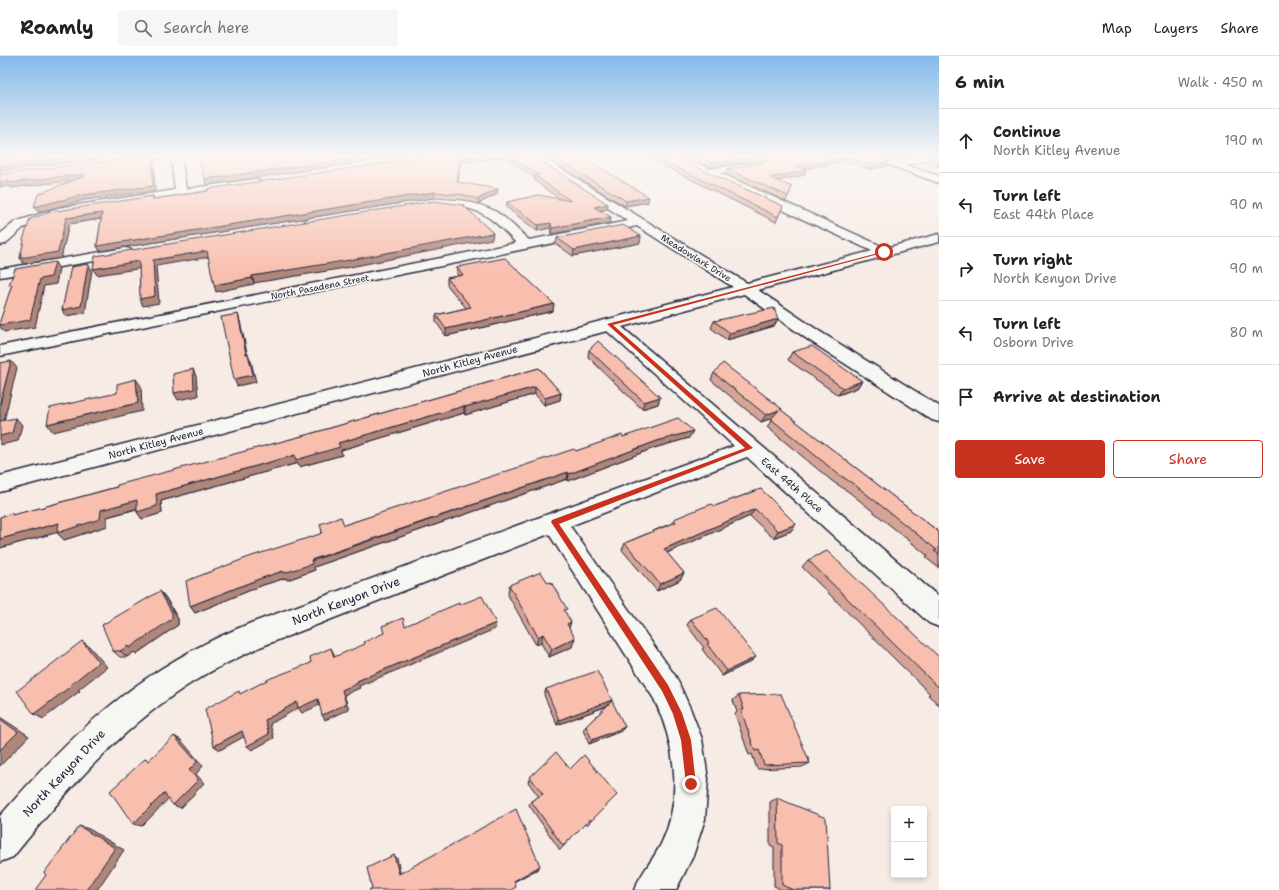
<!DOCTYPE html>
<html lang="en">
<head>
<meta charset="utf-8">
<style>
  body { margin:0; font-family:"Shantell Sans",sans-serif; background:#f6f6f6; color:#222 }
  .controls { position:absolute; right:12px; bottom:12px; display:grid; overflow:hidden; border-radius:4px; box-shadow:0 2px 6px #0003 }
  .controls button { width:36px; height:36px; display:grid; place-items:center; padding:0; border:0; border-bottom:1px solid #e0e0e0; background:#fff; color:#222; font:20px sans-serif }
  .stop { position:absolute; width:12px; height:12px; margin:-9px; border:3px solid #c8321e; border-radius:50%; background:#fff }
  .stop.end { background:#c8321e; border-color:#fff; box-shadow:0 1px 4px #0008 }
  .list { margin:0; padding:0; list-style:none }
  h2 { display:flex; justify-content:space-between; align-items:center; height:52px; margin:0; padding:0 16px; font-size:17px }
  h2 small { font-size:13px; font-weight:400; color:#767676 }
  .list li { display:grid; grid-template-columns:26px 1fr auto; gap:12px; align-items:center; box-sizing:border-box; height:64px; padding:0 16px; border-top:1px solid #e0e0e0 }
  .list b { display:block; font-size:15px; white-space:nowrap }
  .list p { margin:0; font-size:13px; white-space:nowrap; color:#767676 }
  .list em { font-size:13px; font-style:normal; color:#767676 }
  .actions { display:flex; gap:8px; padding:12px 16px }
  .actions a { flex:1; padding:9px 0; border:1px solid #c8321e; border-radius:4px; text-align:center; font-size:14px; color:#c8321e }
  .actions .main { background:#c8321e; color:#fff }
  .icon { flex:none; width:22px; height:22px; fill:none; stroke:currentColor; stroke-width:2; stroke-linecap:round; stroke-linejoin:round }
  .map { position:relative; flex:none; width:939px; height:834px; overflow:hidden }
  header { display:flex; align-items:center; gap:24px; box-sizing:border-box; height:56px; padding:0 20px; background:#fff; border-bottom:1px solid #e0e0e0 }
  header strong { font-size:19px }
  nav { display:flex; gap:22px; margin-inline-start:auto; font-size:14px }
  .search { width:280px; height:36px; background:#f6f6f6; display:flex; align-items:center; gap:10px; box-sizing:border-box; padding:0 14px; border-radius:4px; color:#767676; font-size:15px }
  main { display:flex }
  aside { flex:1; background:#fff }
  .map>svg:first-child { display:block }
</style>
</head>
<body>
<header>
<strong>Roamly</strong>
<div class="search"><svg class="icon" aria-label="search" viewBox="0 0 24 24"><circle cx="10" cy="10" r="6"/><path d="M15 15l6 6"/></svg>Search here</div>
<nav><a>Map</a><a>Layers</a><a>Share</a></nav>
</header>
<main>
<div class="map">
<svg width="939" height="834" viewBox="0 0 939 834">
  <rect width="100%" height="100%" fill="#f6ebe5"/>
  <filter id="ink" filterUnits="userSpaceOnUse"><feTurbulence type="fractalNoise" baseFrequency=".025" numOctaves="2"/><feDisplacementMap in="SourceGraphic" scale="8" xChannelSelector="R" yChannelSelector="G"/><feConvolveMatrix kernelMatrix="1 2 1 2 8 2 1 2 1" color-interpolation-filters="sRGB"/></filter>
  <g filter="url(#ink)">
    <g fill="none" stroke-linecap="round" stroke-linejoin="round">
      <g stroke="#22223b" stroke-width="3">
        <g id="street">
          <polygon points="137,100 164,100 159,103 122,108 117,105 119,103"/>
          <polygon points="171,100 181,100 186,133 256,123 261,126 256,129 64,157 23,172 5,188 0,189 0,178 15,166 58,152 175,134"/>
          <path d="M 528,100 L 540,100 L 747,227 L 872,195 L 704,118 L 669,100 L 682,100 L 710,113 L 765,105 L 766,107 L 765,109 L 720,117 L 886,192 L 939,178 L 939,186 L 758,234 L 819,275 L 939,350 L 939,366 L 932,364 L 807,283 L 744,238 L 622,271 L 939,541 L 939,571 L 929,567 L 747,401 L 570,470 L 676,621 L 690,652 L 702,683 L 708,723 L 705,763 L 693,800 L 676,834 L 634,834 C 641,817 654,803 662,786 C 683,741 675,687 654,643 L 549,478 L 260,591 C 235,603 209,615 185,631 C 117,676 64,738 13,801 L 0,806 L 0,760 C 75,674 143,610 251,567 L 734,390 L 607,275 L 0,436 L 0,420 L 733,231 L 637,170 L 0,300 L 0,290 L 516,187 C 505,176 495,164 481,157 C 439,137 356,160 311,169 L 307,168 L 305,165 L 311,161 C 364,151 437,129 488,152 C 504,158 516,173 529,184 L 628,165 Z"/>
          <polygon points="919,100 939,100 934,103 893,111 888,108 889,106"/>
          <polygon points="125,192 130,193 132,196 130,199 0,221 0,213"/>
        </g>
      </g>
      <g stroke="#22223b" stroke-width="3">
        <polygon id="secondary" points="864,100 879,100 939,120 939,127"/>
      </g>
      <use href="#street" fill="#f6f6f2" fill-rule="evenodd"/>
      <use href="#secondary" fill="#f6f6f2" fill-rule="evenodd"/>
    </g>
    <g fill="#d5a496" stroke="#22223b">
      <polygon points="436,100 533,100 607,153 600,155 611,161 610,167 551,178 550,172 537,175 506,151 507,146 560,143 535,125 535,122 504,101 460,107 458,126 497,138 478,148 464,144 434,142 100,195 97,190 101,163 69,168 61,202 24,208 20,202 30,163 153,140 154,143"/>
      <polygon points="543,100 580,100 648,146 625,150"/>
      <polygon points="644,100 675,100 705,115 783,150 776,166"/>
      <polygon points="686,100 874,100 889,105 887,110 869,113 846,105 802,113 804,119 776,125 792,131 786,145 725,118 727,113 767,106 766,104 710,111"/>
      <polygon points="884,100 911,100 894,103"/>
      <polygon points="939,100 939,111 925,106 927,102"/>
      <polygon points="641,180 640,187 573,200 556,188 557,182"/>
      <polygon points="457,211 553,255 446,280 436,266 436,259 466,252 447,229 447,222 459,220 457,218"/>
      <polygon points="714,265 774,270 727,284 711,272"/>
      <polygon points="589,294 660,341 658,348 642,353 588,301"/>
      <polygon points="792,296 862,325 857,332 838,339 788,304"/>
      <polygon points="539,312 561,337 560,344 544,349 535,338 465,359 464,357 341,394 342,399 299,411 298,407 161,445 162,457 142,463 137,456 137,453 107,461 107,470 64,484 57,477 58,476 0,492 0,461 14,459 36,453 306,379"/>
      <polygon points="714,317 782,353 781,354 939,476 939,512 926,502 928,500 849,436 832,425 767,371 773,362 761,366 711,324"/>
      <polygon points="623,381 689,382 654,392 568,425 567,423 314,511 315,514 287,524 286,522 263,529 195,557 190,550 320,478 344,469 576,395"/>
      <polygon points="761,433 791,475 773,482 750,460 667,497 684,517 680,524 657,535 622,494 625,487 672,467 674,463 715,450"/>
      <polygon points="808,504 939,601 939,649 928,639 930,638 802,511"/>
      <polygon points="509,529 566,557 572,591 549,601 541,587 536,589 508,539"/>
      <polygon points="160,535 166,542 178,563 178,569 136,598 134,596 127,601 120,601 113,595"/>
      <polygon points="691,563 756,601 750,606 722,620 702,593 704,592 687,569"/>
      <polygon points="546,633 610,647 625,671 621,675 589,688 583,674 586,670 607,650 557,669 544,639"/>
      <polygon points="739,639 810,707 802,711 757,713 752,698 749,699 735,658 737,656 733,644"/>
      <polygon points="570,713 591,765 587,769 585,767 560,794 529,749 531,745 539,741 528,726 530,721"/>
      <polygon points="777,742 830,834 782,834 774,830 774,791 770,789 770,746"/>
    </g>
    <g fill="#ae867a" stroke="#22223b">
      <polygon points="79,100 121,100 0,115 0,110"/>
      <polygon points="152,100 154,105 155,135 85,144 38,156 34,151"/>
      <polygon points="372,100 407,100 206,129 205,123"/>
      <polygon points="477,100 504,100 504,101 460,107 457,131 457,126 460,102"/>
      <polygon points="763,100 767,100 766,104 710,111 712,107"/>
      <polygon points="896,100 911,100 894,103"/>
      <polygon points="848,101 846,105 793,115 795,110"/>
      <polygon points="889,105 887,110 869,113 871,109"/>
      <polygon points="806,114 804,119 768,127 770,122"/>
      <polygon points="84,118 87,123 11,132 10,130 0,131 0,126"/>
      <polygon points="498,133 497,138 478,148 478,143"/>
      <polygon points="434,136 434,142 100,195 97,190"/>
      <polygon points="649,141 648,146 625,150 626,145"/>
      <polygon points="608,148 607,153 593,156 594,151"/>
      <polygon points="102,157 104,162 69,168 61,202 24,208 20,202 66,162"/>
      <polygon points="611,161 610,167 551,178 552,172"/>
      <polygon points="551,167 550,172 537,175 538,169"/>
      <polygon points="493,177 492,183 345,212 254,227 252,220"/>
      <polygon points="641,180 640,187 573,200 574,194"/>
      <polygon points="207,195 209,201 156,210 159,247 143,250 140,243 153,204"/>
      <polygon points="139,205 143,212 97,219 93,213"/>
      <polygon points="55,206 59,213 56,228 44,230 35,271 4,276 0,271 0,269"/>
      <polygon points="88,208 92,214 85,257 66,260 62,254"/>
      <polygon points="252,222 254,228 216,236 214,229"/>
      <polygon points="554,248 553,255 446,280 446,273"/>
      <polygon points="238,258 240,265 249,305 246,298"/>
      <polygon points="778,263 774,270 727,284 730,277"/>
      <polygon points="248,298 251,305 256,326 237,330 234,323"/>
      <polygon points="11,305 17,312 2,373 0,371 0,348"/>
      <polygon points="193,313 196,320 198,340 178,344 174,337"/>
      <polygon points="136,323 141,330 142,355 53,376 47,368 138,347"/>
      <polygon points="862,325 857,332 838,339 843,332"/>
      <polygon points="535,331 535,338 465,359 465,351"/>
      <polygon points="561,337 560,344 544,349 545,342"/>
      <polygon points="660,341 658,348 642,353 644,346"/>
      <polygon points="464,350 464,357 341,394 342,399 299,411 298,407 161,445 162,457 142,463 137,456 156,438 338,387"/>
      <polygon points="779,354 775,361 761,366 766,359"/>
      <polygon points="16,362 22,369 18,385 0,389 0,380"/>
      <polygon points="693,375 689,382 654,392 568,425 569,418 657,385"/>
      <polygon points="568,416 567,423 314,511 315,514 287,524 286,522 263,529 195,557 190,550 259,523"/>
      <polygon points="137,444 142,451 107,461 107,470 64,484 57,477 101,454"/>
      <polygon points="755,453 750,460 660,500 664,493"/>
      <polygon points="59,467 66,474 0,492 0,483"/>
      <polygon points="796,468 791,475 773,482 778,475"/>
      <polygon points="684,517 680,524 657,535 660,528"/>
      <polygon points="160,535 166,542 178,563 178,569 136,598 134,596 127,601 120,595"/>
      <polygon points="571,566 568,575 567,568"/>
      <polygon points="496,567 495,573 359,630 360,632 344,639 349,653 325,664 322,659 342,634 357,625"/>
      <polygon points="543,578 541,587 536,589 538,581"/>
      <polygon points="575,582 572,591 549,601 552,593"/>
      <polygon points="82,585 90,591 107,611 78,634 80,635 43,663 34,658 70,629"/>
      <polygon points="331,592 334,598 336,607"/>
      <polygon points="756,601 750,606 722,620 727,615"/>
      <polygon points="318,643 322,648 302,657 298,652 270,668 274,682 252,694 247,690 265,664 297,646"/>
      <polygon points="612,644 609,649 557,669 559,664"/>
      <polygon points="0,661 29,680 0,710"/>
      <polygon points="625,671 621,675 589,688 592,684"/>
      <polygon points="242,675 247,679 220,694 214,690"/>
      <polygon points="174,680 181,684 203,710 196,718 204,727 181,752 173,749 189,714"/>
      <polygon points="164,737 171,740 142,770 133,768"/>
      <polygon points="79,770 89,773 124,794 97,834 86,834"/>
      <polygon points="394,799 397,802 401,820 399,818"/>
      <polygon points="540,810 538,813 512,827 514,825"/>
    </g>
    <g fill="#f8bfaf" stroke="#22223b">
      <polygon points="23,100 79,100 0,110 0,103"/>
      <polygon points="152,100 153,130 82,139 34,151 38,138 85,120 84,118 8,127 9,125 0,126 0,118"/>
      <polygon points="198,100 372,100 205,123"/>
      <polygon points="436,100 477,100 460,102 457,126 498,133 478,143 464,139 434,136 97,190 102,157 66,162 58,196 20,202 24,184 23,184 30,163 50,156 153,140 153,143 208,135 207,133"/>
      <polygon points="509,100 533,100 608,148 594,151 611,161 552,172 551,167 538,169 507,146 538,139 571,145 535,120 539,119"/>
      <polygon points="551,100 580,100 589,105 649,141 626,145"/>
      <polygon points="653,100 675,100 705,115 783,150 778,161"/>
      <polygon points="696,100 763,100 712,107"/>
      <polygon points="768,100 874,100 889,105 871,109 848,101 795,110 806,114 770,122 792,131 788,140 727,113 767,106 769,103"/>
      <polygon points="937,100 939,100 939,106 927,102"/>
      <polygon points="434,145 464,149 463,149 493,177 344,205 252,220 252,222 214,229 207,195 153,204 155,240 140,243 139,205 93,213 95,200"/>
      <polygon points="623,169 641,180 574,194 557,182"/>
      <polygon points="505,202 554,248 446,273 436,259 471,251 447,222 463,219 457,211"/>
      <polygon points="55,206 51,221 40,223 30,264 0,269 0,265 12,228 9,229 15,213"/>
      <polygon points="88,208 81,250 62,254 71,211"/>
      <polygon points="774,252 778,263 730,277 714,265"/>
      <polygon points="238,258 246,298 248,298 253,319 234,323 221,261"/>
      <polygon points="598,285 660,341 644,346 589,294"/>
      <polygon points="812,290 862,325 843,332 792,296"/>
      <polygon points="11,305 0,348 0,307"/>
      <polygon points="723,307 782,353 780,353 939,476 939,498 934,495 937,494 855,429 838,418 771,363 779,354 766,359 714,317"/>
      <polygon points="539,312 561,337 545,342 535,331 465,351 464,350 338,387 340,391 296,404 295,399 156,438 157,450 137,456 137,444 101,454 100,463 57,477 59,467 0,483 0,461 12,457 12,459 36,453 117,431 117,429 306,379"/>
      <polygon points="193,313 194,333 174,337 173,318"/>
      <polygon points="136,323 138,347 47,368 50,352 117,337 117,328"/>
      <polygon points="16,362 12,377 0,380 0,365"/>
      <polygon points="678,362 693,375 657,385 569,418 568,416 311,504 312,508 284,517 283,515 259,523 190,550 186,525 249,501 320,478 322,476 320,468 341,461 344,469 574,393 576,395 622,379 623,381"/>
      <polygon points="761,433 796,468 778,475 755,453 664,493 684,517 660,528 625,487 676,466 674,463 701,452 712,448 715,450"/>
      <polygon points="827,495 939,601 939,632 808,504"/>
      <polygon points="541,516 548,527 551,526 567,553 564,554 571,566 567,568 575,582 552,593 543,578 538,581 509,529"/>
      <polygon points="160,535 172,557 172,563 129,592 128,590 120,595 113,595 102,569"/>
      <polygon points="482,540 496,567 357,625 358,627 342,634 346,648 322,659 318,643 298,652 297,646 265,664 269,678 247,690 242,675 214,690 205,653 239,635 240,638 271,622 311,607 310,601 331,592 334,601 365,588 364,586 384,577 382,570 403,562 405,570 459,547 459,549"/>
      <polygon points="717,552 756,601 727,615 707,588 709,587 691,563"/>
      <polygon points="82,585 99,606 70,629 71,630 34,658 17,635"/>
      <polygon points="597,615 612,644 559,664 546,633"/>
      <polygon points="781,638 810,707 764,709 759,694 755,695 741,654 744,654 739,639"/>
      <polygon points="612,645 625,671 592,684 586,670"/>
      <polygon points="0,663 18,676 0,694"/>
      <polygon points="174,680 197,706 189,714 198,724 173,749 164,737 133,768 110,735 146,702 148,705"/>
      <polygon points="556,696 570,713 584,699 617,739 591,765 590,763 563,790 531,745 543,738 530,721"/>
      <polygon points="777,742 826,762 830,834 793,834 782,829 782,789 778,787"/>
      <polygon points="516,753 540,810 514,825 516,831 511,834 369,834 372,832 367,812 394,799 399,818"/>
      <polygon points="79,770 115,792 86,834 35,834 46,819 44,817"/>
    </g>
  </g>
  <linearGradient id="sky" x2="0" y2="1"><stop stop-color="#83bae9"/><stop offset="0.46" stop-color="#fbf6f3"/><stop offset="1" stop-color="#fbf6f3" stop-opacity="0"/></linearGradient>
  <rect width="939" height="217" fill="url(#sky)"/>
  <polygon fill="#c8321e" points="882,196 886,196 613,269 753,392 559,468 668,629 682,657 691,684 696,728 694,731 691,733 687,731 686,728 681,684 673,658 662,635 551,466 552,464 745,392 607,268"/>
  <g text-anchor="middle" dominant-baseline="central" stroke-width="3.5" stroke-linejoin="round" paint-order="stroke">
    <g font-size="9" fill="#22223b" stroke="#f6f6f2">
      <text transform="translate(696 202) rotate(32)">Meadowlark Drive</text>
      <text transform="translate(320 231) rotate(-11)">North Pasadena Street</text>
    </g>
    <g font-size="10" fill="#22223b" stroke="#f6f6f2">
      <text transform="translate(470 305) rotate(-15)">North Kitley Avenue</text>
      <text transform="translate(156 387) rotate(-15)">North Kitley Avenue</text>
      <text transform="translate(792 429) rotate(41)">East 44th Place</text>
    </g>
    <g font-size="12" fill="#22223b" stroke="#f6f6f2">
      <text transform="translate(346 545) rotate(-21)">North Kenyon Drive</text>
      <text transform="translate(64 717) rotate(-47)">North Kenyon Drive</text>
    </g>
  </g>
</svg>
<div class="controls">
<button>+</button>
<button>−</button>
</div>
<div class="stop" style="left:884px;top:196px"></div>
<div class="stop end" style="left:691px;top:728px"></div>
</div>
<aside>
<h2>6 min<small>Walk · 450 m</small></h2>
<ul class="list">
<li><svg class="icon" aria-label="ahead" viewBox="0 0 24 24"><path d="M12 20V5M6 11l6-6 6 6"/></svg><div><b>Continue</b><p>North Kitley Avenue</p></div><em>190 m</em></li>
<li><svg class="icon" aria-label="left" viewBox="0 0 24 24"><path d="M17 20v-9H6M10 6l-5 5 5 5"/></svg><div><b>Turn left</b><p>East 44th Place</p></div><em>90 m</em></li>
<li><svg class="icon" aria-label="right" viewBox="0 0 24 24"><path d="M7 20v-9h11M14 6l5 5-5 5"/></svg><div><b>Turn right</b><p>North Kenyon Drive</p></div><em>90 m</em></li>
<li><svg class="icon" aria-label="left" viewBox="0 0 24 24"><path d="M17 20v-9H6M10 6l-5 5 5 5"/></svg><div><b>Turn left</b><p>Osborn Drive</p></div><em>80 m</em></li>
<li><svg class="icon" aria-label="arrive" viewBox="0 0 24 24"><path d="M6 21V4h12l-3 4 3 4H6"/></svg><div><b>Arrive at destination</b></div></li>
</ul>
<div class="actions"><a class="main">Save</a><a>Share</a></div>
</aside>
</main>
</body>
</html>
